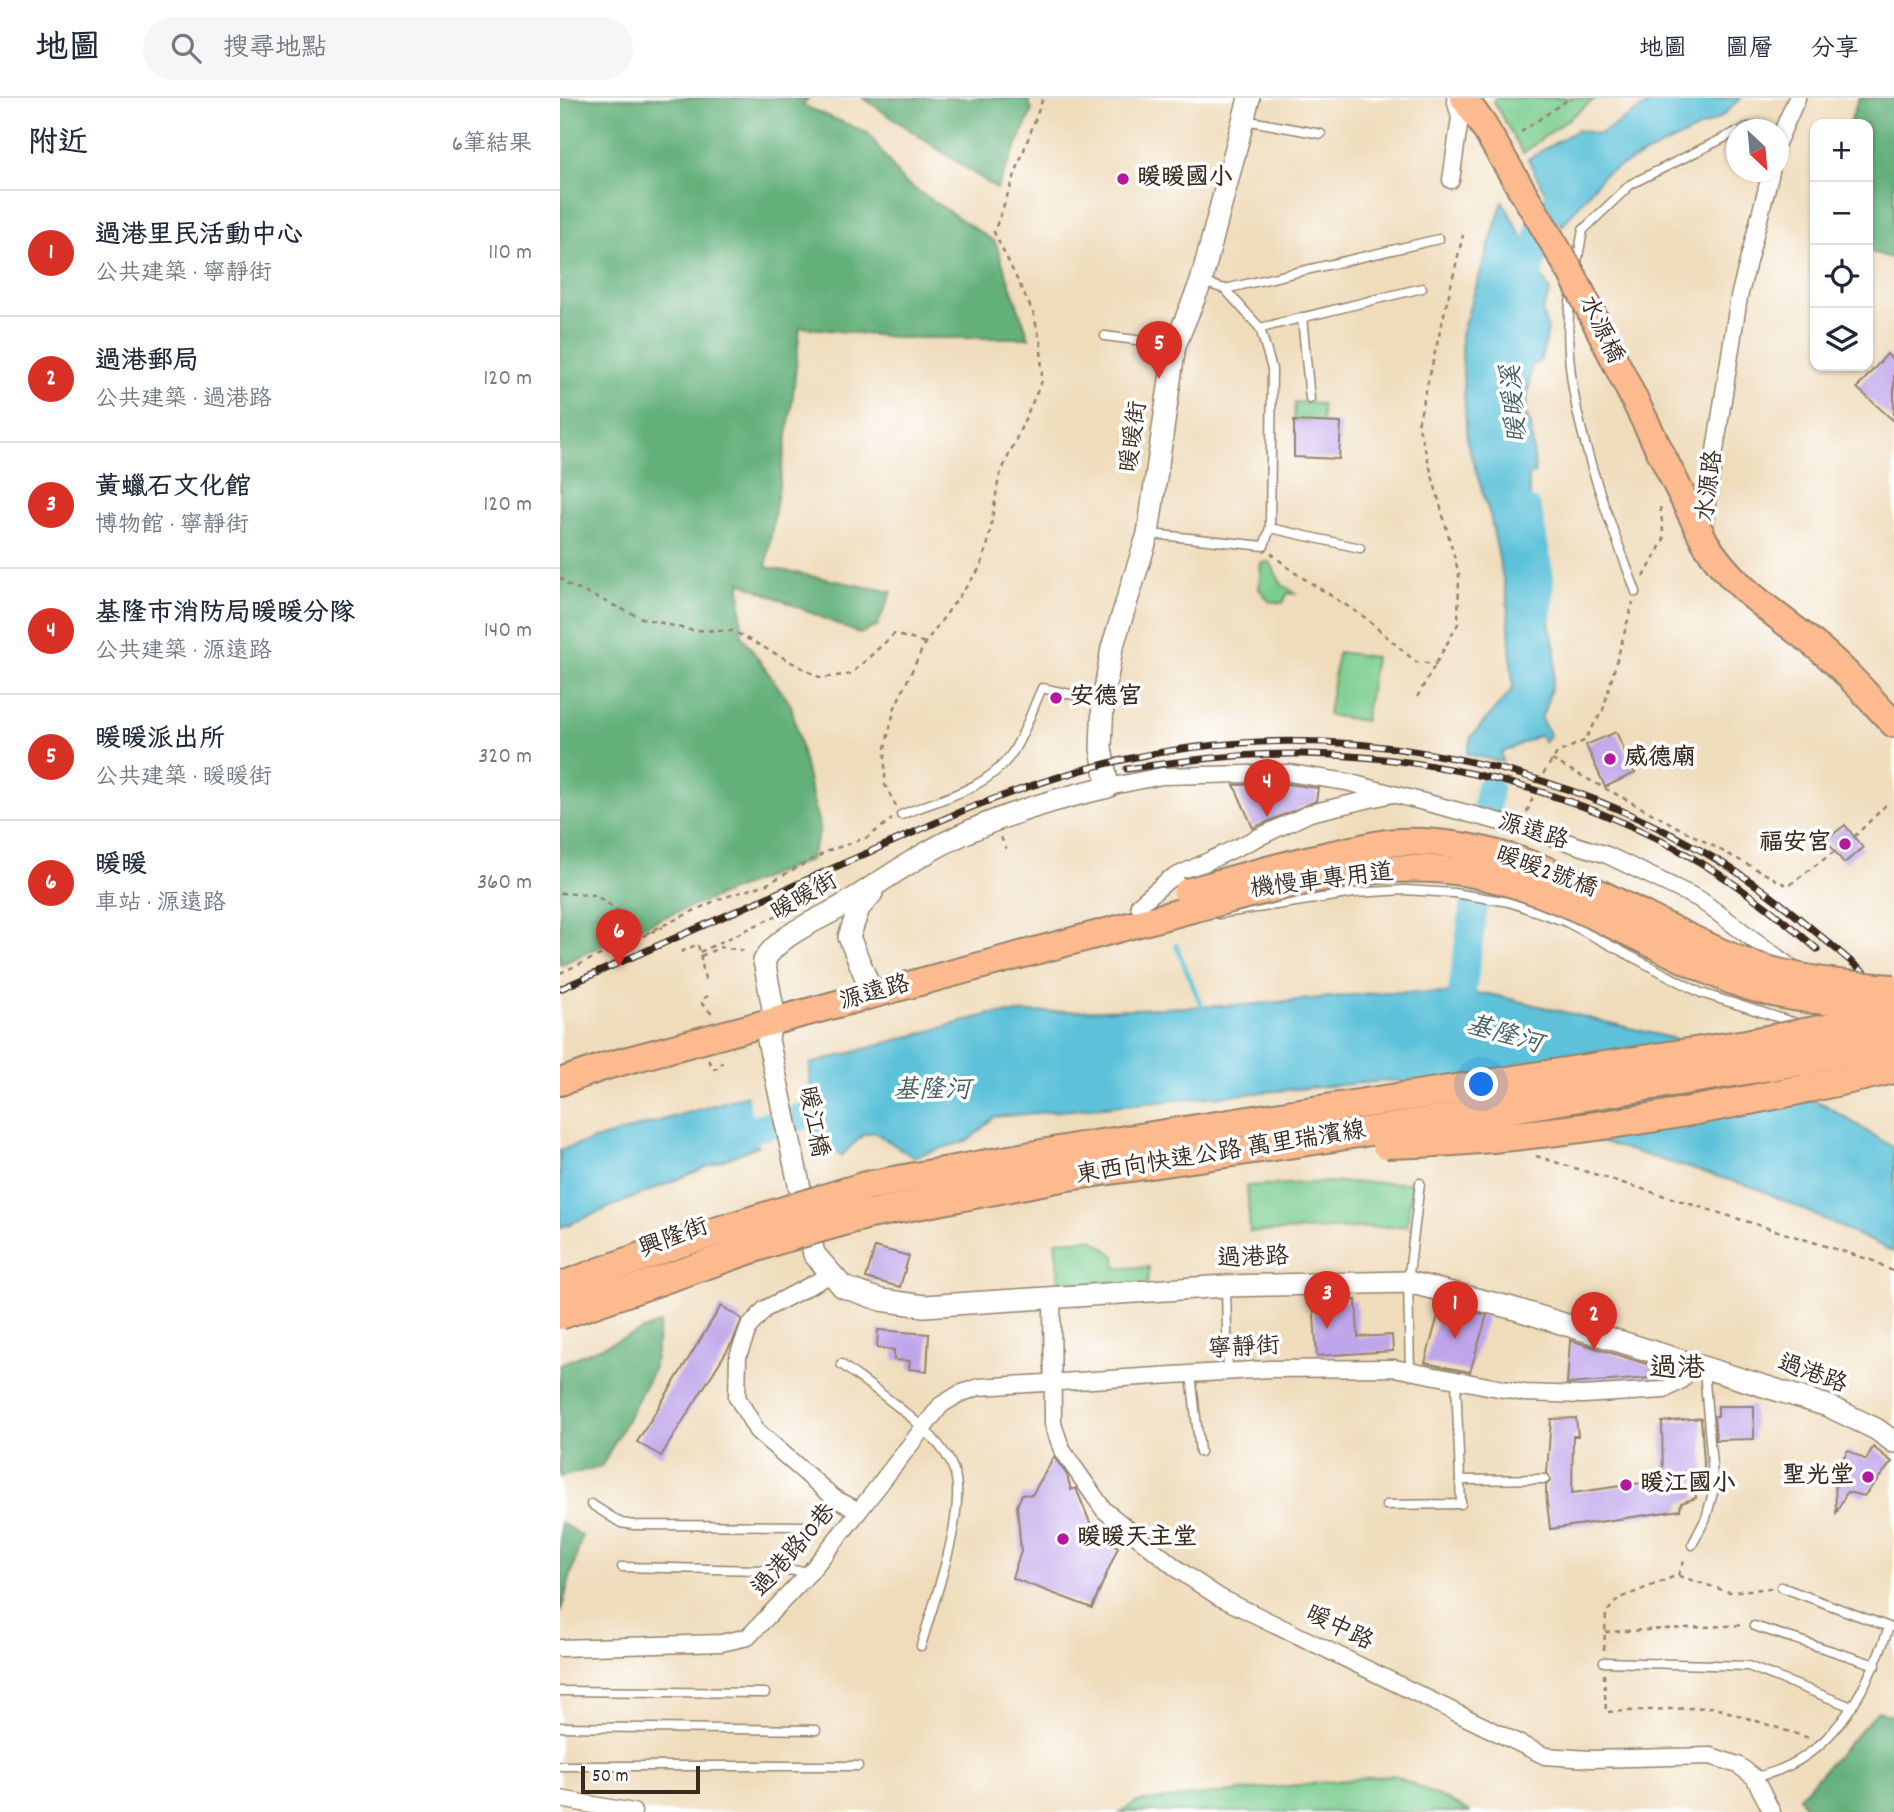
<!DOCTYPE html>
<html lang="zh-TW">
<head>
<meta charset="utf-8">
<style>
  body { margin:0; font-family:Dekko,"LXGW WenKai TC",sans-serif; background:#f6f6f7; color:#1f2937 }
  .controls { position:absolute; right:21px; top:21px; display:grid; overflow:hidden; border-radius:14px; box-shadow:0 2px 5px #0004 }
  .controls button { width:63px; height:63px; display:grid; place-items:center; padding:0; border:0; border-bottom:2px solid #e0e1e3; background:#fff; color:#1f2937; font:35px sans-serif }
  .compass { position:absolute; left:1166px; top:21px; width:63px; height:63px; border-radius:50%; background:#fff; box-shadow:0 2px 5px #0004; rotate:154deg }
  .scale { position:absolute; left:21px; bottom:18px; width:119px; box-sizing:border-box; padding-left:7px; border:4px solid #3b2a1e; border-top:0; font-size:19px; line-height:24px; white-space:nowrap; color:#3b2a1e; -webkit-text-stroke:5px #fff; paint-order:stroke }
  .you { position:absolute; left:922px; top:987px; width:24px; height:24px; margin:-18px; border:5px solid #fff; border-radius:50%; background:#1a73e8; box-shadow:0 0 0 10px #1a73e833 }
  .badge { display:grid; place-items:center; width:46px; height:46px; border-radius:50%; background:#d93025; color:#fff; font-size:23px; font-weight:700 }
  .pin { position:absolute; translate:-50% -58px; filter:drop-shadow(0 2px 4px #0008) }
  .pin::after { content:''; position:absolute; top:37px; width:24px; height:21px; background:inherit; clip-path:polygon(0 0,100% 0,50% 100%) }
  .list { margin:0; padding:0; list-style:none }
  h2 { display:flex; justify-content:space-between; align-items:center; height:91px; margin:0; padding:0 28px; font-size:30px }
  h2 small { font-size:23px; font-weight:400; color:#747a83 }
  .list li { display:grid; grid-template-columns:46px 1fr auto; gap:21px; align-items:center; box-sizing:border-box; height:126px; padding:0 28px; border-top:2px solid #e0e1e3 }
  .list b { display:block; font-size:26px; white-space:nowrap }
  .list p { margin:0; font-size:23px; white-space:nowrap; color:#747a83 }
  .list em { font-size:23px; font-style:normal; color:#747a83 }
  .icon { flex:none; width:38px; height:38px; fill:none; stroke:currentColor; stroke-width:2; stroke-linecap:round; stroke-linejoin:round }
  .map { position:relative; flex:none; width:1334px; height:1714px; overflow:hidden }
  header { display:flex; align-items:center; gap:42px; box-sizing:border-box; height:98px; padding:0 35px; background:#fff; border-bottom:2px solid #e0e1e3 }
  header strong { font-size:33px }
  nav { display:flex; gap:38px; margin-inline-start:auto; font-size:24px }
  .search { width:490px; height:63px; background:#f6f6f7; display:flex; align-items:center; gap:18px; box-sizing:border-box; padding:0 24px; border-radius:38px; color:#747a83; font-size:26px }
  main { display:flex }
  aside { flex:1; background:#fff }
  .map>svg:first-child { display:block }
</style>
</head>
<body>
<header>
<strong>地圖</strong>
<div class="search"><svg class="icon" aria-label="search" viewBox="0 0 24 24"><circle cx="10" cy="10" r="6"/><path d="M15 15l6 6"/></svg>搜尋地點</div>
<nav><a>地圖</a><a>圖層</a><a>分享</a></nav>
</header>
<main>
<aside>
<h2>附近<small>6筆結果</small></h2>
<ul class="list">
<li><span class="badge">1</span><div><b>過港里民活動中心</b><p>公共建築 · 寧靜街</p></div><em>110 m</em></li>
<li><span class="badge">2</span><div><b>過港郵局</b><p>公共建築 · 過港路</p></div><em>120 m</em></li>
<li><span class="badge">3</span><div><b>黃蠟石文化館</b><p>博物館 · 寧靜街</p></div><em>120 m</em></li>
<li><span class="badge">4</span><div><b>基隆市消防局暖暖分隊</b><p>公共建築 · 源遠路</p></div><em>140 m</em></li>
<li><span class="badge">5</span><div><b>暖暖派出所</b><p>公共建築 · 暖暖街</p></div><em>320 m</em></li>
<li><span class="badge">6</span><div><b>暖暖</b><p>車站 · 源遠路</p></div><em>360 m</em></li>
</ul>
</aside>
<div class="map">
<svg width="1334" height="1714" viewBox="0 0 1334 1714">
  <rect width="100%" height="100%" fill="#fff"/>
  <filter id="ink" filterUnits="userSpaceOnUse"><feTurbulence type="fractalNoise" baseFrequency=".0143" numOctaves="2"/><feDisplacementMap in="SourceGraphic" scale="14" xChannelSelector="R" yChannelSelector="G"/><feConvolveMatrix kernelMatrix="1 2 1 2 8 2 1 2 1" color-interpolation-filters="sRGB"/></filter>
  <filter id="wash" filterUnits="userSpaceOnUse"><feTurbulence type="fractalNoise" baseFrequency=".00686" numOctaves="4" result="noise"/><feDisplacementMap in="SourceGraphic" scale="28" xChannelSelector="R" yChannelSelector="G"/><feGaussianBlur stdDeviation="1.57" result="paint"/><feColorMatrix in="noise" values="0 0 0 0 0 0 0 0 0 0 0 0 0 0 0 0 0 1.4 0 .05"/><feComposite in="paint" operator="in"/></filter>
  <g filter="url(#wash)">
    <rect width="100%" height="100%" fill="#efdcbb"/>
    <g fill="#7acd8f" stroke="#5a7c56" stroke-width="2">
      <polygon points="935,0 1036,0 963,55 933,3"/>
      <polygon points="735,304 762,306 762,325 734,323"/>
      <polygon points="710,464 722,487 736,495 727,496 723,505 709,503 699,491 701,465"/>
      <polygon points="778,554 815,559 805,623 768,617"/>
      <polygon points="769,1084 852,1085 847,1128 690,1134 687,1088"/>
      <polygon points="533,1141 555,1158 556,1170 589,1169 587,1187 500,1194 495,1143"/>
      <polygon points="834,1677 911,1714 560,1714 578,1704"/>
    </g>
    <g fill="#63b07a" stroke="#4f6d4c" stroke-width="2">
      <polygon points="0,0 249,0 242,7 308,35 343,83 435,144 469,240 343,240 240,229 232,306 206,469 332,494 317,528 300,536 180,484 182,538 231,607 260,732 250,762 95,823 0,867"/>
      <polygon points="303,0 468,0 472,13 437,91"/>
      <polygon points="1299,0 1334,0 1334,161 1308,153 1308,26 1289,26"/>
      <polygon points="100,1225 93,1273 42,1368 0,1379 0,1266"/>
      <polygon points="0,1424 22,1438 0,1516"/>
      <polygon points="1318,1613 1334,1619 1334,1714 1247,1714 1239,1699"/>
    </g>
    <g fill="#5cc1d9" stroke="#4c767c" stroke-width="2">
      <polygon points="1098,0 1181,0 1160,20 1044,76 1002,128 968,61 1017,32 1040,36"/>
      <path d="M 943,103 L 990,194 L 982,214 L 988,232 L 981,262 L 972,268 L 965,314 L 971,327 L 975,375 L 968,377 L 979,499 L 990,515 C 987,528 994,540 995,554 C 996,577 989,599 981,621 L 990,637 L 984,644 L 980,637 L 941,655 L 943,664 L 907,656 L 911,639 L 953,591 L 947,500 L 931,421 L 907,344 L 901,237 Z"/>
      <polygon points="825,894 929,896 1111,940 1265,1007 1334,1050 1334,1154 1199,1091 835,982 434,1019 409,1042 353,1059 314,1034 303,1037 281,1058 256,1039 250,1002 250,966 431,916 687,907"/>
      <polygon points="195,995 202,1046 0,1130 0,1052"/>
    </g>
    <polygon fill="#efdcbb" points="194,992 198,995 206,1046 199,1051 187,994"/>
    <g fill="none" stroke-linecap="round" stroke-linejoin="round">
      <polyline stroke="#5cc1d9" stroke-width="4.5" points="616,847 644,914"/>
      <g stroke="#5cc1d9" stroke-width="28">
        <polyline points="963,197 982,124 1014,79"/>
        <polyline points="968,413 980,480 979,506 970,535"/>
        <polyline points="927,706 929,691"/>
        <polyline points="898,924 914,807"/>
        <polyline points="165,1038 288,1007"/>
      </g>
    </g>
    <g id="blocks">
      <g fill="#bfa6ea">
        <polygon points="1327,256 1334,263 1334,323 1297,290"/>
        <polygon points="734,323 781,325 779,361 734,359"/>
        <polygon points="1056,634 1075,675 1045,689 1026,647"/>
        <polygon points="728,686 758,690 756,703 693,730 674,687"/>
        <polygon points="1285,727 1303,750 1284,765 1266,742"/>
        <polygon points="315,1149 349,1158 340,1189 306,1180"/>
        <polygon points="796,1202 798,1239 832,1237 833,1253 757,1258 753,1205"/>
        <polygon points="881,1206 927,1217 910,1274 865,1265"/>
        <polygon points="161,1208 182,1221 173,1243 101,1358 77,1344"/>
        <polygon points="318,1232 369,1236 367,1273 349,1271 350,1263 334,1262 334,1252 317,1250"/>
        <polygon points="1010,1242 1106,1272 1104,1279 1007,1286"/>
        <polygon points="1158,1308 1194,1308 1194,1341 1156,1342 1154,1318 1158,1318"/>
        <polygon points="1016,1320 1018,1338 1013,1338 1012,1395 1103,1382 1102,1324 1141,1320 1145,1381 1134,1383 1136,1400 1121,1405 1120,1412 990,1431 986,1396 986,1387 991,1382 987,1375 991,1321"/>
        <polygon points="1313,1349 1332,1364 1304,1398 1287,1394 1276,1415 1275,1380 1279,1367 1288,1352 1306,1362"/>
        <polygon points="494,1359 507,1377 511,1392 516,1390 533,1432 558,1449 532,1510 452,1480 461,1453 457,1408 462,1396 472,1397"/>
      </g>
    </g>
  </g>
  <g filter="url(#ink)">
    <use href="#blocks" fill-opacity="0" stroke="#95836c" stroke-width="2"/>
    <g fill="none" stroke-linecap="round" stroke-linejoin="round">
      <g stroke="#95836c" stroke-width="11">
        <g id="service">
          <polyline points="685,22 761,36"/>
          <polyline points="1183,32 1188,29 1206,32"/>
          <polyline points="1016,170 1023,132 1071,86 1176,34"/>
          <polyline points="665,191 879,141"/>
          <path d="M 1012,193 C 994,287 1044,407 1076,494"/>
          <polyline points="742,219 750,301"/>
          <polyline points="700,230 862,190"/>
          <polyline points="545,238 615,247"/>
          <polyline points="710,430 800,450"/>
          <polyline points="591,436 704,448 710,430 712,271 700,230 665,191 642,184"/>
          <path d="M 341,717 C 378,701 424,693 450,658 C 464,639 472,611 482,590 L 542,603"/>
          <polyline points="658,816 794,795 845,792 894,795 949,804 1004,823 1141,895 1239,926"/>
          <polyline points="666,1190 668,1274"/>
          <path d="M 281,1266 C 313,1291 385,1336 395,1376 C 406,1416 373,1506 361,1548"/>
          <polyline points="850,1273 848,1184 860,1085"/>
          <polyline points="631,1277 640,1354"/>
          <polyline points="900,1382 985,1381"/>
          <polyline points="31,1406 61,1425 74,1427 252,1428 274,1400"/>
          <polyline points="826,1407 901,1406 896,1282"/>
          <polyline points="1132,1447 1146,1420 1154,1391 1144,1272"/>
          <polyline points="62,1469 251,1473"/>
          <polyline points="1194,1528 1316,1567"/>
          <polyline points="1044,1564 1188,1568 1292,1609"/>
          <polyline points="0,1593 205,1595"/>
          <polyline points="0,1629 256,1632"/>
          <polyline points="0,1668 298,1668"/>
          <path d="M 1194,1679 C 1268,1666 1306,1596 1329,1529 L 1221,1489"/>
        </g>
      </g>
      <g stroke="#95836c" stroke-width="19">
        <g id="minor">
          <polyline points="1218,43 1237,0"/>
          <polyline points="891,82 900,20 895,0"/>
          <polyline points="1145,438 1147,404 1179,199 1211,74"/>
          <polyline points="548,689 602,678 729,675 787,684 960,729 1047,757 1139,801 1237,874"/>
          <polyline points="579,807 608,782 750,715 832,696"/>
          <polyline points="492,1199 493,1326 502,1352 544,1412 620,1473 659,1499 985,1658 1030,1661 1151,1658 1178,1667 1194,1679 1212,1714"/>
          <polyline points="299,1413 381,1307 399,1296 419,1289 710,1271 834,1270 964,1295 1023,1297 1104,1292 1120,1283 1136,1266"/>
          <polyline points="0,1550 161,1545 188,1539 251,1473 299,1413 274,1400 197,1333 177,1299 178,1258 189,1229 205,1211 270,1177"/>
          <polyline points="0,1701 73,1714"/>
        </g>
      </g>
      <g stroke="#95836c" stroke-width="24">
        <g id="tertiary">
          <path d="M 689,0 L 641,184 L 615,247 L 588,436 L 552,550 L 543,603 L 541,650 L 548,689 C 486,703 418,724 363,757 C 335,773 309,792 282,808 C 257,823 218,837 204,863 L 213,910 L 208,942 L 254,1156 L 283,1189 L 321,1202 L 364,1208 L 665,1188 L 848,1184 L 952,1210 L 1268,1308 L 1316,1331 L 1334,1344"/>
          <polyline points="312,795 299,810 289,839 313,897"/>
        </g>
      </g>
      <g stroke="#95836c" stroke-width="30">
        <g id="primary">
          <polyline points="904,0 923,27"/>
          <path d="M 1145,444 C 1174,493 1224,520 1267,557 C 1291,578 1312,603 1334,626"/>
          <polyline points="0,984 46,968 632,811"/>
        </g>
      </g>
      <g stroke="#95836c" stroke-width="2.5" stroke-dasharray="5 5" stroke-linecap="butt">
        <polyline points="961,34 1010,0"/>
        <polyline points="711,455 732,473 803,518 856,564 877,566"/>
        <polyline points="0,479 6,486 82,520 129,532 173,533 261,580 291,576 334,536 365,545"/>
        <polyline points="1084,479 1104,441 1100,407"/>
        <polyline points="857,599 898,526 899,476 858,326 903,137"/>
        <polyline points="992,662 1228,788 1275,753"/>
        <polyline points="983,676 997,655 1024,643 1043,612 1073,504"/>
        <polyline points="336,708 325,687 325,650 335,609 365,545 420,470 428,445 439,379 482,283 481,246 473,214 434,134 483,0"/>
        <polyline points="967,714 973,699"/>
        <polyline points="441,739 446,751"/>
        <polyline points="1294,739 1328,705"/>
        <polyline points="0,795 35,797 57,812 64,823 85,836 159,801 207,786 268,753 308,739 332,721"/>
        <polyline points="121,854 138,846 146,886"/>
        <polyline points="140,854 270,792"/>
        <polyline points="141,858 161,849 188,853"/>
        <polyline points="0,875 103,829"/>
        <polyline points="148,898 142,901 142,906 154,918"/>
        <polyline points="148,962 154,971 160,969 162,964"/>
        <polyline points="976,1058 1314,1163 1334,1174"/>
        <polyline points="1119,1478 1169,1494 1211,1490"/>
        <polyline points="1045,1534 1183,1527"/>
        <polyline points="1044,1552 1046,1515 1058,1501 1118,1477 1126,1459"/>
        <polyline points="1044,1576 1046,1614 1153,1609 1249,1640"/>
      </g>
      <use href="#service" stroke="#fff" stroke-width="8"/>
      <use href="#minor" stroke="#fff" stroke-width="16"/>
      <use href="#tertiary" stroke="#fff" stroke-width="21"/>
      <use href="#primary" stroke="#fcba8e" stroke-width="26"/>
      <g stroke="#3b2a1e" stroke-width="7">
        <g id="rail">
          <path d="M 567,671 C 625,662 683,655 742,656 C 899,658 1068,706 1195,801 C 1217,816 1237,834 1257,851"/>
          <path d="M 0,891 L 402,713 C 451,694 502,676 553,664 C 759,615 984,656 1164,766 C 1225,803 1278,855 1334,899"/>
        </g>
      </g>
      <use href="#rail" stroke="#fff" stroke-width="4.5" stroke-dasharray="13" stroke-linecap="butt"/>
      <g stroke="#95836c" stroke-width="30" stroke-linecap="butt">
        <g id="primary-bridge">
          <polyline points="923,27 1012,176 1145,444"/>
          <path d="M 627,794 C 680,779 733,764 787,753 C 804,750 822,744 839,744 C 959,739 1058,809 1163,855 C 1215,879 1277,887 1334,890"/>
          <path d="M 632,811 C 720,789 815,759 908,775 C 980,788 1044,823 1109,854 C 1138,868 1167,883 1197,891 C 1240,903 1285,905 1328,908"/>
        </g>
      </g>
      <g stroke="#95836c" stroke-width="32" stroke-linecap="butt">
        <g id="trunk-bridge">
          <path d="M 826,1046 C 997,1042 1168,1009 1334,971"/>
          <polyline points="0,1189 119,1145 306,1088 521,1049 1186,946 1334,918"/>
          <polyline points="0,1217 220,1141 305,1117 502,1079 755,1042 1240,963 1334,943"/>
        </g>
      </g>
      <use href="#primary-bridge" stroke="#fcba8e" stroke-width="26"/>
      <use href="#trunk-bridge" stroke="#fcba8e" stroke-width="28"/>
    </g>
  </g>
  <g fill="#b5179e" stroke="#fff" stroke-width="2.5">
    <circle cx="563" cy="81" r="7"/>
    <circle cx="496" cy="600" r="7"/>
    <circle cx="1050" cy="661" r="7"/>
    <circle cx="1285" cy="746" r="7"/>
    <circle cx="1308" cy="1379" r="7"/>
    <circle cx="1066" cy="1387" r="7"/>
    <circle cx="503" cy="1441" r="7"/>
  </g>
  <g text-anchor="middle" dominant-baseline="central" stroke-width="7" stroke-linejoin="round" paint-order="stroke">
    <g font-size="24" font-weight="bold" fill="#3b2a1e" stroke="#fff" text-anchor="start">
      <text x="577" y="81">暖暖國小</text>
      <text x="510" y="600">安德宮</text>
      <text x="1064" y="661">威德廟</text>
      <text x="1271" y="746" text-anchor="end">福安宮</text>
      <text x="1294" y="1379" text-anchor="end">聖光堂</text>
      <text x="1080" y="1387">暖江國小</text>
      <text x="517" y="1441">暖暖天主堂</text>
    </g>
    <g font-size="24" fill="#3b2a1e" stroke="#fff">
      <text transform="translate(1040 232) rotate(64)">水源橋</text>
      <text transform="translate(575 339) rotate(-82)">暖暖街</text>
      <text transform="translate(1151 388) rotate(-83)">水源路</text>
      <text transform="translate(973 735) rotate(17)">源遠路</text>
      <text transform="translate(986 775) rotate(20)">暖暖2號橋</text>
      <text transform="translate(762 784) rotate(-7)">機慢車專用道</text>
      <text transform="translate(245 800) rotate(-30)">暖暖街</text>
      <text transform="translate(315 896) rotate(-16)">源遠路</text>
      <text transform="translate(252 1024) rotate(79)">暖江橋</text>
      <text transform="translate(661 1056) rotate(-9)">東西向快速公路 萬里瑞濱線</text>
      <text transform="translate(114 1141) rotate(-20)">興隆街</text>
      <text transform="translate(693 1161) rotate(-2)">過港路</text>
      <text transform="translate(684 1251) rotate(-3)">寧靜街</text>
      <text transform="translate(1252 1277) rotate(20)">過港路</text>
      <text transform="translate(235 1453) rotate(-49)">過港路10巷</text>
      <text transform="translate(779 1531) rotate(26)">暖中路</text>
    </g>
    <g font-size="26" font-style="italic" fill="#475f5f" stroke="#fff">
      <text transform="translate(956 306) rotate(-95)">暖暖溪</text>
      <text transform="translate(944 938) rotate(16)">基隆河</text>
      <text x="372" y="993">基隆河</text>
    </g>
    <g font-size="28" fill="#3b2a1e" stroke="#fff">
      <text x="1117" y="1273">過港</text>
    </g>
  </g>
</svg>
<div class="controls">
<button>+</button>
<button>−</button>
<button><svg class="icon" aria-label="locate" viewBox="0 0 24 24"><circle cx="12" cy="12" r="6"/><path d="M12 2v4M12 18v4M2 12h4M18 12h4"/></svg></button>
<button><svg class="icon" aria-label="layers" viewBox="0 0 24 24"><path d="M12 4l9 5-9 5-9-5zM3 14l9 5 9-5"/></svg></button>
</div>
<svg class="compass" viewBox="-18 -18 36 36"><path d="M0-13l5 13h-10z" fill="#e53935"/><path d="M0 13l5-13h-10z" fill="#747a83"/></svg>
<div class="scale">50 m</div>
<div class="you"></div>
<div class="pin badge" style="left:895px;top:1241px">1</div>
<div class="pin badge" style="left:1034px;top:1252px">2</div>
<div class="pin badge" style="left:767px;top:1231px">3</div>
<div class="pin badge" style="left:707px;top:719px">4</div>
<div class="pin badge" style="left:599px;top:281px">5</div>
<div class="pin badge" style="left:59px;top:869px">6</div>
</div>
</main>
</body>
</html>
